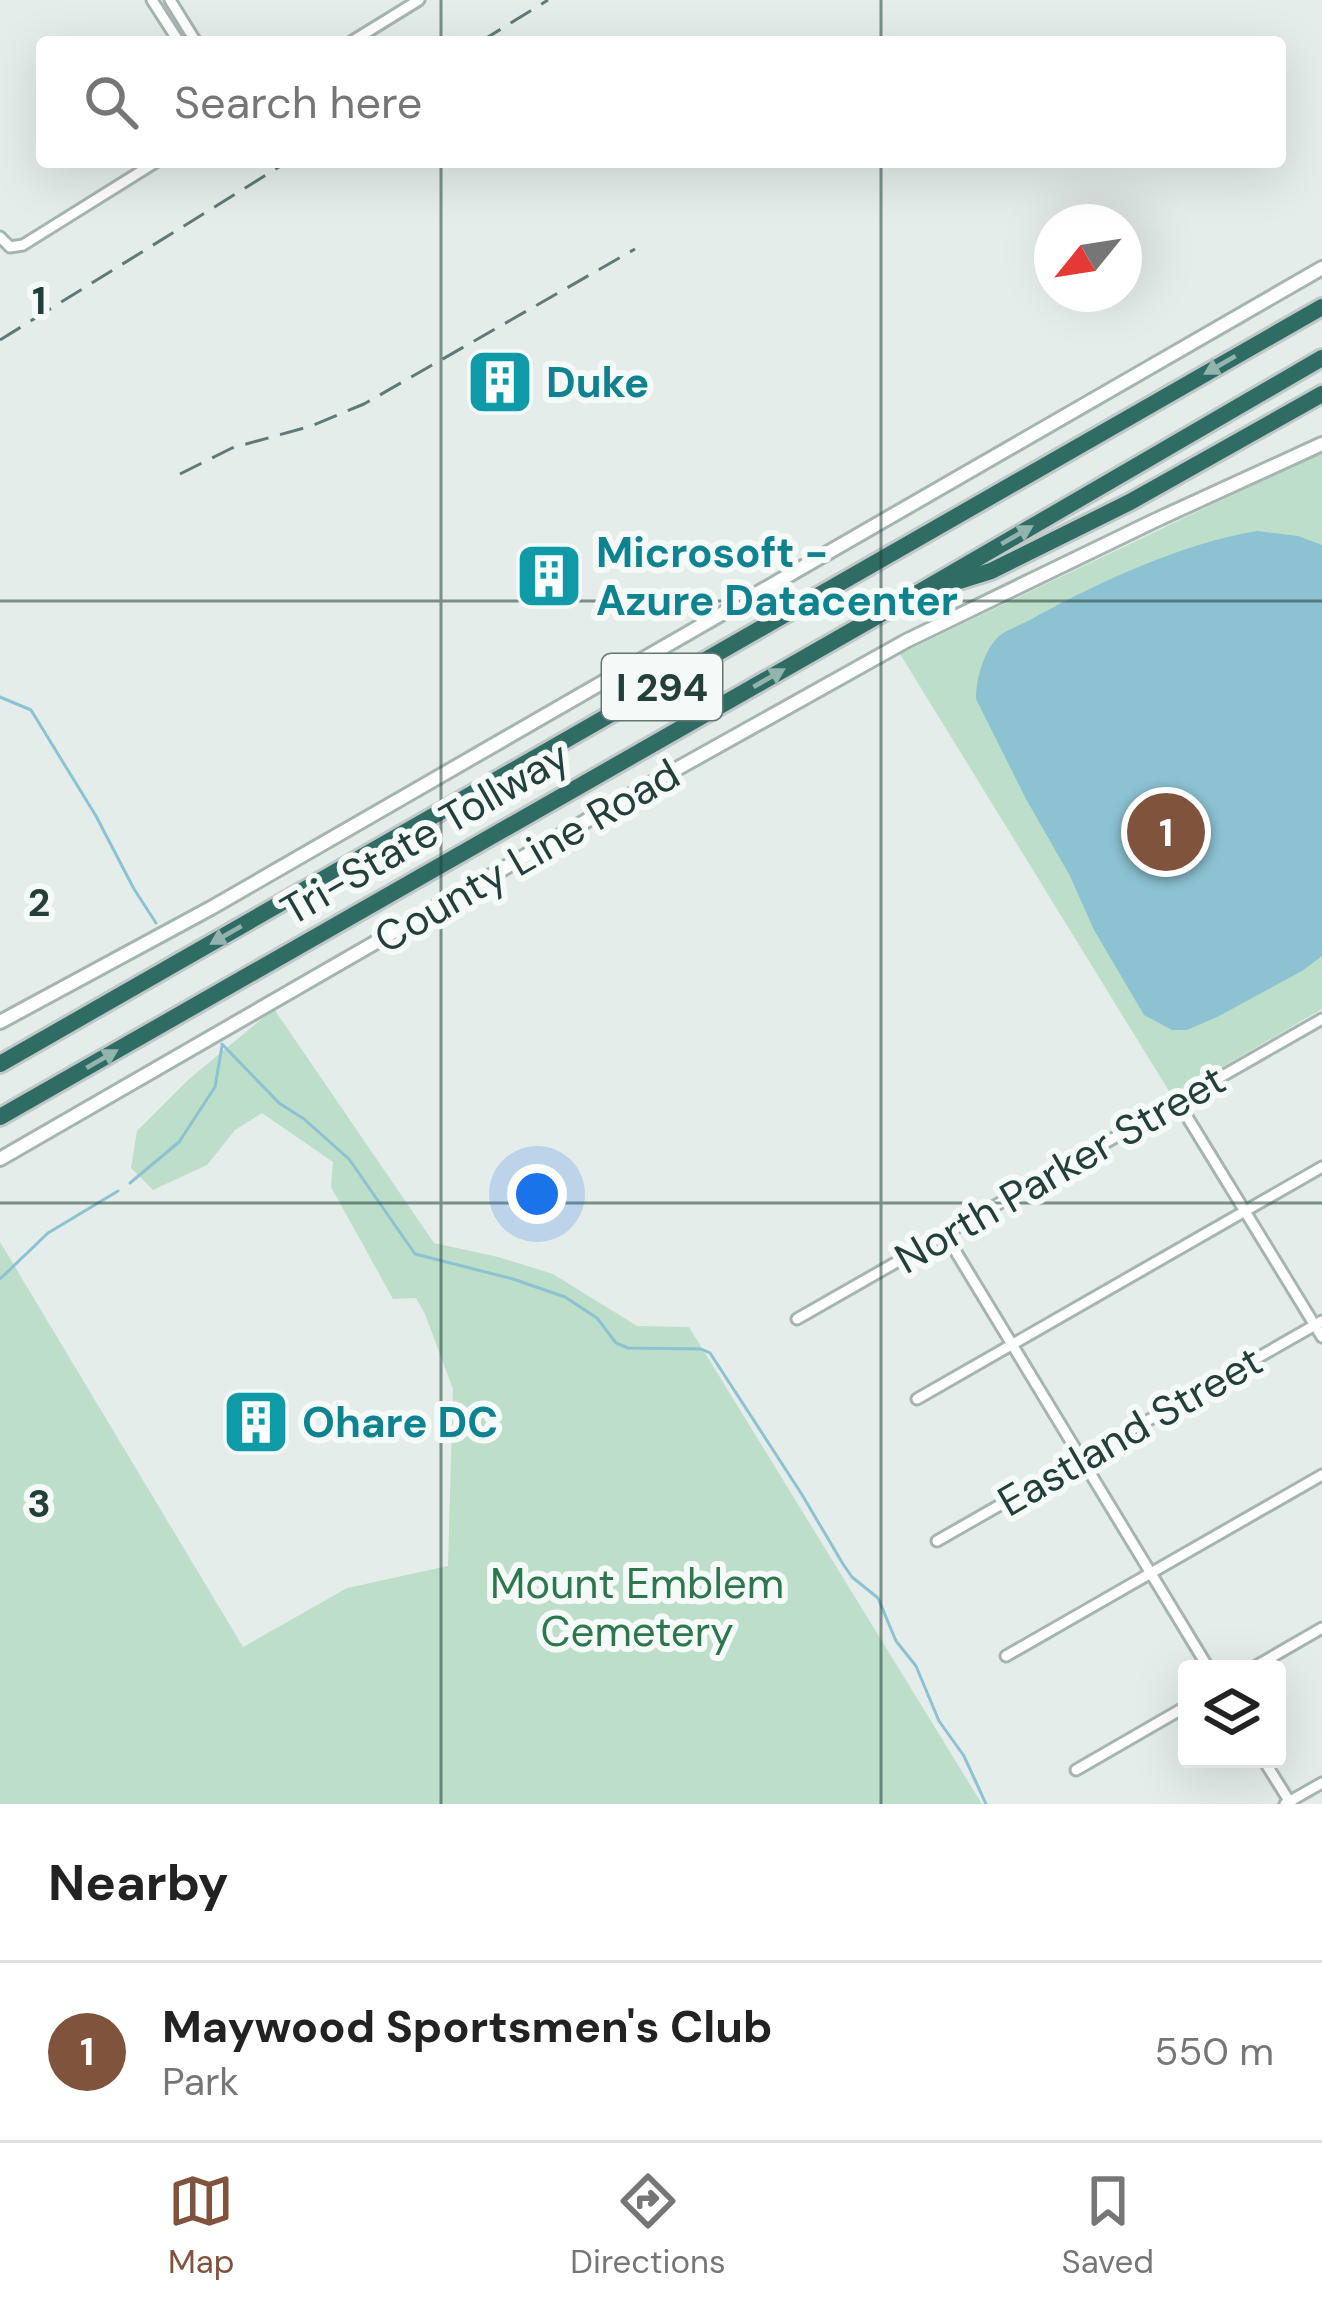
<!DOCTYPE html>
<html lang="en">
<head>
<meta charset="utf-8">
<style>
  body { margin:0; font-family:"DM Sans",sans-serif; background:#f6f6f6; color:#222 }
  .controls { position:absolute; right:36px; bottom:36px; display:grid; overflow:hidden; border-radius:12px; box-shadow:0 12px 48px #0002 }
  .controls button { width:108px; height:108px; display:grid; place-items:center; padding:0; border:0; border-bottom:3px solid #e0e0e0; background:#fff; color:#222; font:60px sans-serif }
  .compass { position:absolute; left:1034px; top:204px; width:108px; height:108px; border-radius:50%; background:#fff; box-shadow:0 12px 48px #0002; rotate:240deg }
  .you { position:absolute; left:537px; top:1194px; width:42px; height:42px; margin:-30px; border:9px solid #fff; border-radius:50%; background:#1a73e8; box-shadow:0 0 0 18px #1a73e833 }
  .badge { display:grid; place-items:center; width:78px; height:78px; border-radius:50%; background:#80533d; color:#fff; font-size:39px; font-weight:700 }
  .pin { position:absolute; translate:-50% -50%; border:6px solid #fff; box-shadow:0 3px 12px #0006 }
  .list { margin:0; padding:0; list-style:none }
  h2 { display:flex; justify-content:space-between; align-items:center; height:156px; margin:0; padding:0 48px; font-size:51px }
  h2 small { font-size:39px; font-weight:400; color:#767676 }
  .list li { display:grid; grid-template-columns:78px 1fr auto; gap:36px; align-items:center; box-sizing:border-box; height:180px; padding:0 48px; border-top:3px solid #e0e0e0 }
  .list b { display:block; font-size:45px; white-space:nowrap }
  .list p { margin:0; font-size:39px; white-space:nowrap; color:#767676 }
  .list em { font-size:39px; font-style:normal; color:#767676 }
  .icon { flex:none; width:66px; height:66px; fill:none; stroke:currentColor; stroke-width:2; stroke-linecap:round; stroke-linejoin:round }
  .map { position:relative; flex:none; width:1322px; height:1804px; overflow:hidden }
  .search { position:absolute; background:#fff; box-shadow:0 12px 48px #0002; left:36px; right:36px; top:36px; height:132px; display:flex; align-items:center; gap:30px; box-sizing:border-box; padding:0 42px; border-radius:12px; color:#767676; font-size:45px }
  .sheet { height:336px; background:#fff }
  nav { display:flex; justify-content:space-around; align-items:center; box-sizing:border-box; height:168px; border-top:3px solid #e0e0e0; background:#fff; font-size:33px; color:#767676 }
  nav a { display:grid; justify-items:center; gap:6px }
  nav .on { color:#80533d }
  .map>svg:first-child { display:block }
</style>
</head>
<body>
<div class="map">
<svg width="1322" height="1804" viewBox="0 0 1322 1804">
  <rect width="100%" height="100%" fill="#e4edea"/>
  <g fill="#bddec9">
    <polygon points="1322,452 1322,1009 1172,1096 900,654"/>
    <polygon points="274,1009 434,1243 498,1257 553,1274 637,1326 689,1327 982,1804 0,1804 0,1242 243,1647 347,1588 448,1566 453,1389 425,1314 416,1298 393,1299 331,1187 333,1162 262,1113 235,1130 207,1165 153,1190 131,1168 137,1131 189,1079"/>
  </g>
  <path fill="#8cc2d2" d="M 1257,531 L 1298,536 L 1322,545 L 1322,956 L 1302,971 L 1217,1017 L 1187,1030 L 1172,1030 L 1144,1015 L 1094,930 L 1070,876 L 1026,799 L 976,699 C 976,680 983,653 997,638 C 1005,630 1021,625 1030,620 C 1096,583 1183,543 1257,531 Z"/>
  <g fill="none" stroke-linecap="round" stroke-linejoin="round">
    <g stroke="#8cc2d2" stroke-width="3">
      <polyline points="0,697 31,710 96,816 134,889 156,923"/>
      <polyline points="222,1044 279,1103 304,1119 349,1159 415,1254 513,1279 565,1297 597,1318 616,1343 628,1348 701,1349 710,1353 801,1493 843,1564 852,1577 878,1598 896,1641 916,1666 939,1721 964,1756 986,1804"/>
      <polyline points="130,1183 179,1142 215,1087 222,1046"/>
      <polyline points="0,1279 48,1233 118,1191"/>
    </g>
    <g stroke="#a6b5b2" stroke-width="15">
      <g id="minor">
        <polyline points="152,0 179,42"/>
        <polyline points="170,0 196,42"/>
        <polyline points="351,42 419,0"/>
        <polyline points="0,237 10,247 23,245 156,162"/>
        <polyline points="1178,1102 1322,1337"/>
        <polyline points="945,1234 1209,1669"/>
        <polyline points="797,1319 1322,1019"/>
        <polyline points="917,1399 1322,1167"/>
        <polyline points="937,1541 1322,1321"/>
        <polyline points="1006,1656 1322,1475"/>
        <polyline points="1251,1669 1322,1628"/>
        <polyline points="1263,1759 1291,1804"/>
        <polyline points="1076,1770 1187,1706"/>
        <polyline points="1285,1804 1322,1783"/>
      </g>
    </g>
    <g stroke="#a6b5b2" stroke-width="18">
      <g id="tertiary">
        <polyline points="0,1022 211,908 1322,268"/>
        <polyline points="0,1159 664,776 906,641 1156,520 1322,444"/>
      </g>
    </g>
    <g stroke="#c1c9c8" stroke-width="22">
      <g id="motorway">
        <polyline points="946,585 991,571 1130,502 1322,394"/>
        <polyline points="0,1064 1322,307"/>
        <polyline points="0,1117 916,594 1322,358"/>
      </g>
    </g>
    <use href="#minor" stroke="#fff" stroke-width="9"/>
    <use href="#tertiary" stroke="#fff" stroke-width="12"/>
    <use href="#motorway" stroke="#2f6c64" stroke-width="16"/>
    <g stroke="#5e7b75" stroke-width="3" stroke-dasharray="24 12" stroke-linecap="butt">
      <polyline points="480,42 548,0"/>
      <polyline points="0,340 287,162"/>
      <polyline points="180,474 232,448 311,426 364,404 635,249"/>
    </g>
  </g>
  <defs><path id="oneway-solid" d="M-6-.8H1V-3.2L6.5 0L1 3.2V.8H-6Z" transform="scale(3)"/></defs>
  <g fill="#92b3ae">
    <use href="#oneway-solid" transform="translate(1220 365) rotate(150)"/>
    <use href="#oneway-solid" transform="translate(1017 535) rotate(-30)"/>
    <use href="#oneway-solid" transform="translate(769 678) rotate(-30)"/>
    <use href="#oneway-solid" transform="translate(226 935) rotate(150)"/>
    <use href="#oneway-solid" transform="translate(102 1059) rotate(-30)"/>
  </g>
  <path fill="none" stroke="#233f3a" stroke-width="3" stroke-opacity="0.55" d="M 441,0 L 441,42M 881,0 L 881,42M 441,162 L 441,1804M 881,162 L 881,1804M 0,601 L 1322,601M 0,1203 L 1322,1203"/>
  <defs>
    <g id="building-square" transform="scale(3.45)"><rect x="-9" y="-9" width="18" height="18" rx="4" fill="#0f9aa8" stroke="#f5faf8"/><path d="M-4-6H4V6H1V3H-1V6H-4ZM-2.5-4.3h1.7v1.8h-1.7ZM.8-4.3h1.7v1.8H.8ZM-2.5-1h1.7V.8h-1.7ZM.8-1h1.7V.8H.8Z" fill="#fff"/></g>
  </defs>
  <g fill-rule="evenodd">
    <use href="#building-square" x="500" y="382"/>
    <use href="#building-square" x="549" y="576"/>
    <use href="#building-square" x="256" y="1422"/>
  </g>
  <g text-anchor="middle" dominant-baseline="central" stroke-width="12" stroke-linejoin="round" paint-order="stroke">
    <rect fill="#f5faf8" stroke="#627773" stroke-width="3" x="602" y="654" width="120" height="66" rx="9"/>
    <g font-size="39" font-weight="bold" fill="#233f3a">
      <text x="662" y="687">I 294</text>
    </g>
    <g font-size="42" font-weight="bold" fill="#0d838f" stroke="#f5faf8" text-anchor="start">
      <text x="546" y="382">Duke</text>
      <text x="596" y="552">Microsoft -<tspan x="596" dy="48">Azure Datacenter</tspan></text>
      <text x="302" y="1422">Ohare DC</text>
    </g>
    <g font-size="42" fill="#233f3a" stroke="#f5faf8">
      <text transform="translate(425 833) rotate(-30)">Tri-State Tollway</text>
      <text transform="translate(527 856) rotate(-30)">County Line Road</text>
      <text transform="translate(1060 1169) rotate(-30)">North Parker Street</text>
      <text transform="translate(1130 1431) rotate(-30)">Eastland Street</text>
    </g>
    <g font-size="42" fill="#2d774f" stroke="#f5faf8">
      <text x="637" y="1583">Mount Emblem<tspan x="637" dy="48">Cemetery</tspan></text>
    </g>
  </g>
  <g font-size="39" text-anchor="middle" font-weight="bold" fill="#233f3a" stroke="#f5faf8" stroke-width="12" stroke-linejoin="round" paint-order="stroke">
    <text x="39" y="314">1</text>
    <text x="39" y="916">2</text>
    <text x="39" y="1517">3</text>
  </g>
</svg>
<div class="controls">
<button><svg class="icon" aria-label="layers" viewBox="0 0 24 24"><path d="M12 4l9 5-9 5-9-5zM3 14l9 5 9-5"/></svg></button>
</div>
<svg class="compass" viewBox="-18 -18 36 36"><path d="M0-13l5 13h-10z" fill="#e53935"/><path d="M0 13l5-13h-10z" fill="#767676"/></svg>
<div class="you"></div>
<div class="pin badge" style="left:1166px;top:832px">1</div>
<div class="search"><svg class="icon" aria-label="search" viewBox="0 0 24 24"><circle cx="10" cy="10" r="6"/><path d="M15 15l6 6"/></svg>Search here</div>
</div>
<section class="sheet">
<h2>Nearby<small></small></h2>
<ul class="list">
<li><span class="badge">1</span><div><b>Maywood Sportsmen's Club</b><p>Park</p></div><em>550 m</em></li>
</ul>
</section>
<nav>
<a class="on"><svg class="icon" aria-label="map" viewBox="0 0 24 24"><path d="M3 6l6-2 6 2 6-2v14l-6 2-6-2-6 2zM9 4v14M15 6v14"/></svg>Map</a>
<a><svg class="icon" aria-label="directions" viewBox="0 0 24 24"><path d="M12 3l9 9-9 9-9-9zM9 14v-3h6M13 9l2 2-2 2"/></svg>Directions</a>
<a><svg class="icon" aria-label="saved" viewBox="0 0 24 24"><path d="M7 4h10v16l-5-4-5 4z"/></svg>Saved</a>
</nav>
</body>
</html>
